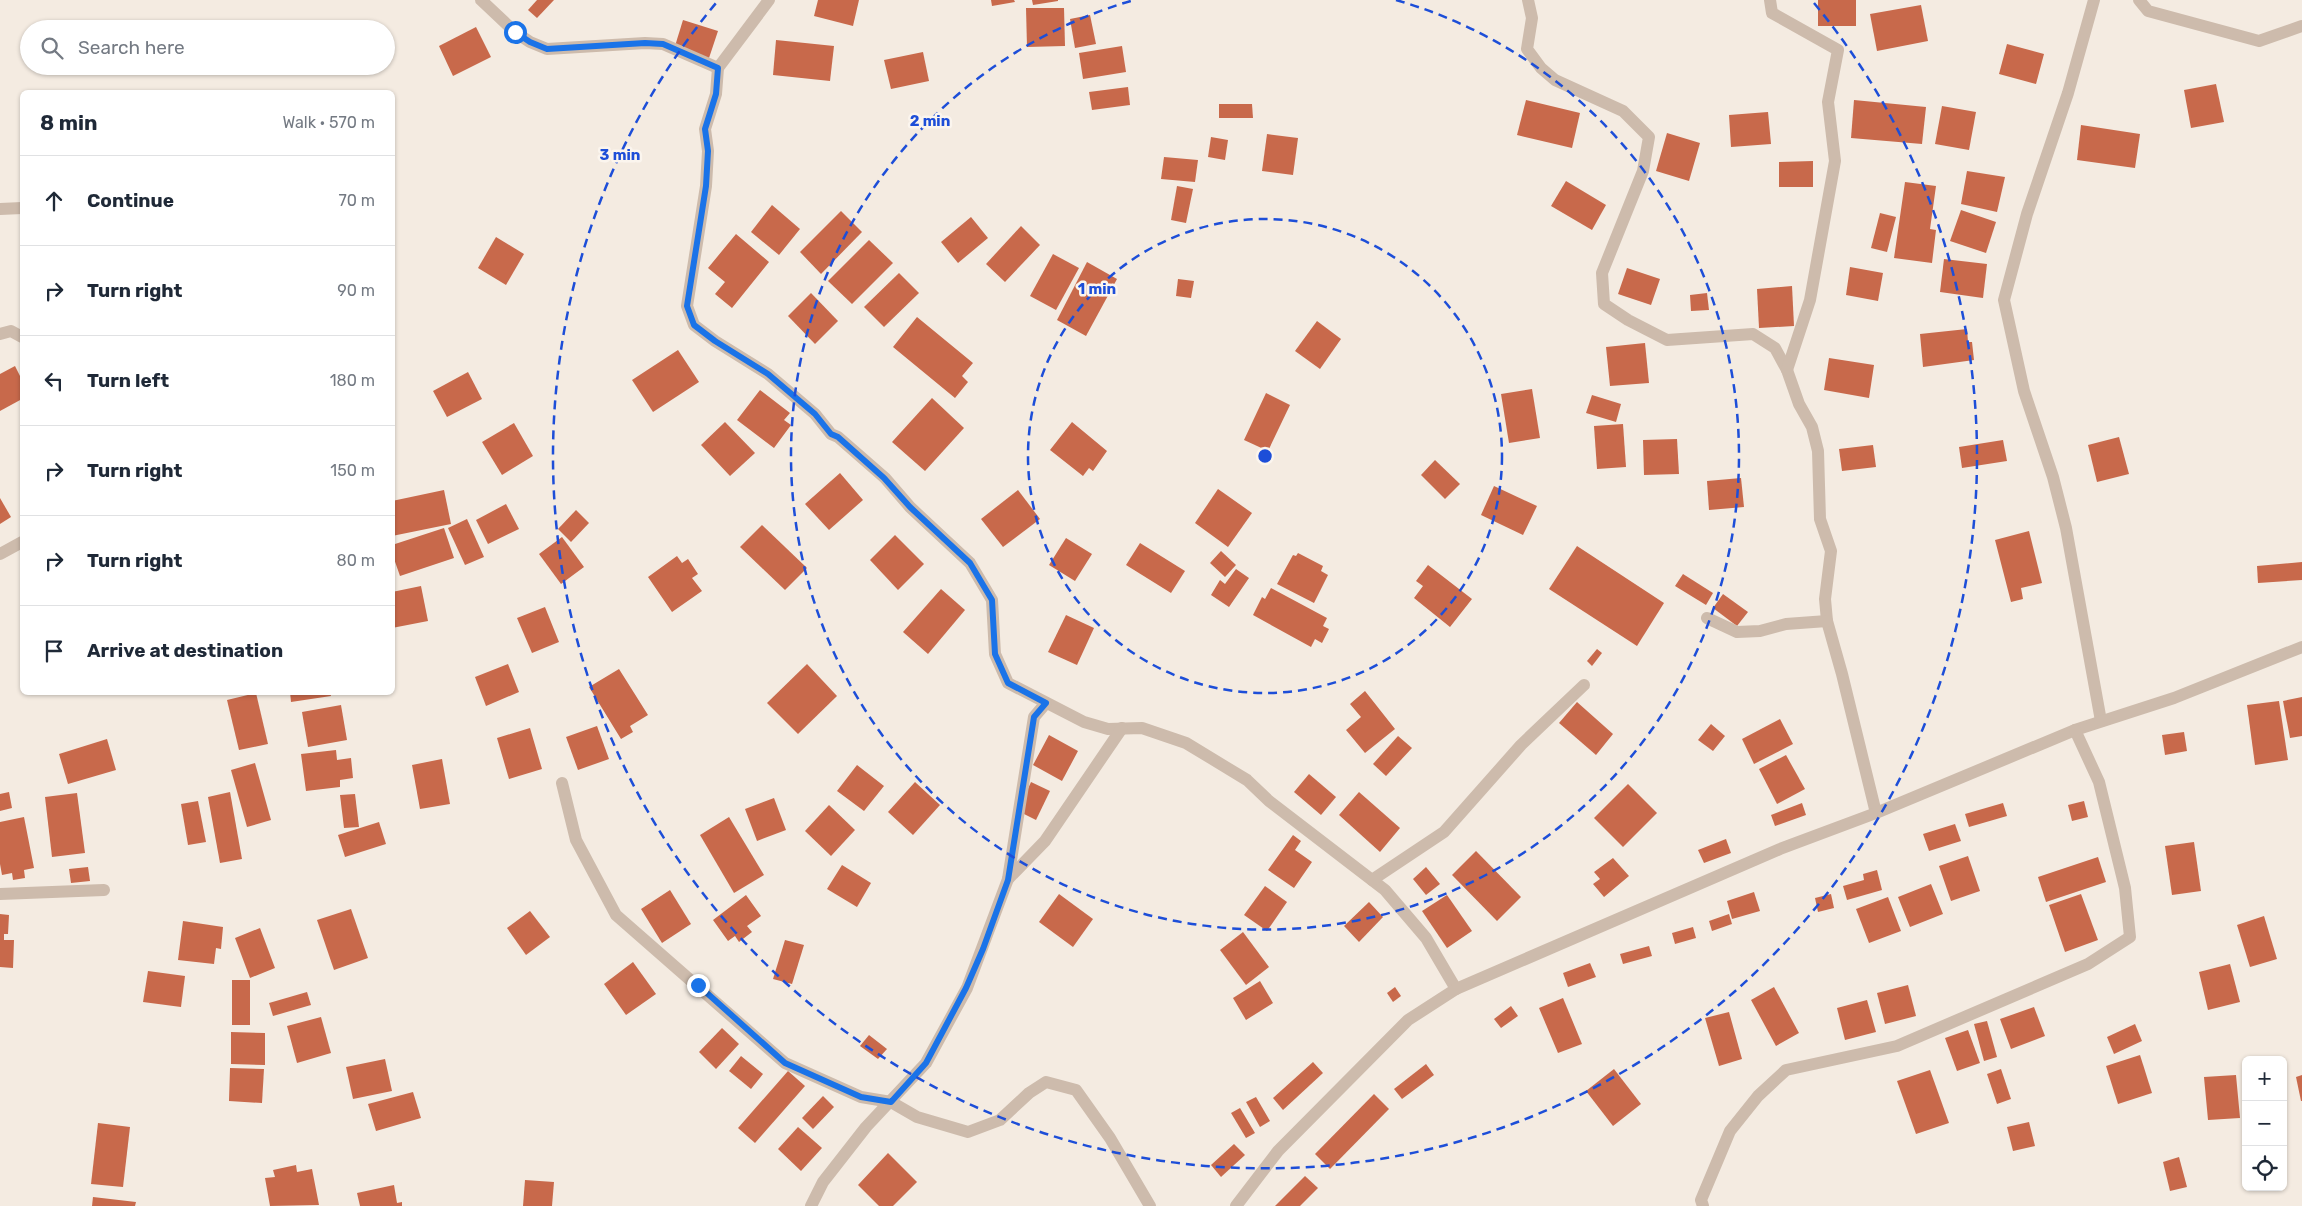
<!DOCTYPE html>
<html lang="en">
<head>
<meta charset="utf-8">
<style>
  body { margin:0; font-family:Rubik,sans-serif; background:#f2f2f3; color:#1f2937 }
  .controls { position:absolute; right:15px; bottom:15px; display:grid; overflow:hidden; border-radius:8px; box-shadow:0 1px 4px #0004 }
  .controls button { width:45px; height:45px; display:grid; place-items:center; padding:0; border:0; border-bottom:1px solid #e0e1e3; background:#fff; color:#1f2937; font:25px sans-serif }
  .stop { position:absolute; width:15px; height:15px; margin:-11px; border:4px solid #1a73e8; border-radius:50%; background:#fff }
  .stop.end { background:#1a73e8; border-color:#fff; box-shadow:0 1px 5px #0008 }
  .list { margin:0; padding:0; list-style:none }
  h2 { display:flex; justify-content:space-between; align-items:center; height:65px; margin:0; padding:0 20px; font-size:21px }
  h2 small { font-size:16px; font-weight:400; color:#747a83 }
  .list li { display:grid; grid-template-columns:32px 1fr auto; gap:15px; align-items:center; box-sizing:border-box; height:90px; padding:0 20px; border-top:1px solid #e0e1e3 }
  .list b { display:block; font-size:19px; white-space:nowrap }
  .list em { font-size:16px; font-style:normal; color:#747a83 }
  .icon { flex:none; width:28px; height:28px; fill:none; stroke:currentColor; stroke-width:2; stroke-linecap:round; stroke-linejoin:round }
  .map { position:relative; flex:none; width:2302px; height:1206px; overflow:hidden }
  .search { position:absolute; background:#fff; box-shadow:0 1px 4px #0004; left:20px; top:20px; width:375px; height:55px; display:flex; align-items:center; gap:12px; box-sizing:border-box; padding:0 18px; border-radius:28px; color:#747a83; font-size:19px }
  .panel { position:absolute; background:#fff; box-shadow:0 1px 4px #0004; left:20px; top:90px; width:375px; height:605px; border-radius:8px }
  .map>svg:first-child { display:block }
</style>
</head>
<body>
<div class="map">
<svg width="2302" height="1206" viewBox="0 0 2302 1206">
  <rect width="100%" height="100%" fill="#f4ebe1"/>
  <g fill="#c8694b">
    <polygon points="537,0 554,0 537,18 528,10"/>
    <polygon points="818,0 859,0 853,26 814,16"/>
    <polygon points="991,0 1014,0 1015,2 992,6"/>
    <polygon points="1032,0 1058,0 1058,1 1033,5"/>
    <rect x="1818" y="0" width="38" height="26"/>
    <polygon points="1921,5 1928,41 1877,51 1870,14"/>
    <polygon points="1026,8 1064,8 1065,46 1027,47"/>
    <polygon points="1090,15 1096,44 1075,48 1070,19"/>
    <polygon points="683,20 718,31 709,58 675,46"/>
    <polygon points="476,27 491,57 453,76 439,46"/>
    <polygon points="776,40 834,46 830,81 773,75"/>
    <polygon points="2007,44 2044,54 2036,84 1999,74"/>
    <polygon points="1122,46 1126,72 1083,79 1079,53"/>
    <polygon points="923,52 929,81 891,89 884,60"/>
    <polygon points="2216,84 2224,122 2191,128 2184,90"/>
    <polygon points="1128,87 1130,105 1092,110 1089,92"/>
    <polygon points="1526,100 1580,113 1572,148 1517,135"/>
    <polygon points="1854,100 1926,107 1922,144 1851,138"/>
    <polygon points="1219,104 1252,104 1253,118 1219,118"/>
    <polygon points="1942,106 1976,112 1969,150 1935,144"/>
    <polygon points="1768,112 1771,144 1731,147 1729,115"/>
    <polygon points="2081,125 2140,134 2135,168 2077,160"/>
    <polygon points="1667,133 1700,143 1689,181 1656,171"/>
    <polygon points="1267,134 1298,138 1293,175 1262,171"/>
    <polygon points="1211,137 1228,140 1225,160 1208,157"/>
    <polygon points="1164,157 1198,160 1195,182 1161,179"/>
    <polygon points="1813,161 1813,187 1779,187 1779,162"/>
    <polygon points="1967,171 2005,177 1997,212 1961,204"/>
    <polygon points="1566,181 1606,205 1592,230 1551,206"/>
    <polygon points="1905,182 1936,186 1930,229 1936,230 1932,263 1894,258"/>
    <polygon points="1177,186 1193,189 1186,223 1171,220"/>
    <polygon points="772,205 800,229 779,255 751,232"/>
    <polygon points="1961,210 1996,222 1986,253 1950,241"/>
    <polygon points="841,211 862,232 821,274 800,252"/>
    <polygon points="1880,213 1896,217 1887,252 1871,248"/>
    <polygon points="971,217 988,238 958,263 941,242"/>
    <polygon points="1021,226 1040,245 1005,282 986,264"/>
    <polygon points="736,234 769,262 732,308 715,294 725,282 708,268"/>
    <polygon points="496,237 524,254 506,285 478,268"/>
    <polygon points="869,240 893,263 852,304 828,281"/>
    <polygon points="1053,254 1079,268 1056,310 1030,296"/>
    <polygon points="1944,259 1987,264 1983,298 1940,292"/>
    <polygon points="1087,262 1117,279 1086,336 1057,320"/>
    <polygon points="1850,267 1883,273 1878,301 1846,295"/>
    <polygon points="1627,268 1660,279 1651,305 1618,294"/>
    <polygon points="899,273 919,293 884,327 864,307"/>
    <polygon points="1178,279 1194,281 1191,298 1176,296"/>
    <polygon points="1792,286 1794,326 1759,328 1757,289"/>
    <polygon points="811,293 838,321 815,344 788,316"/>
    <polygon points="1707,293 1709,310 1691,311 1690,295"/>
    <polygon points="917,317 973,363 962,376 968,382 955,398 893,347"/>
    <polygon points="1317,321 1341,339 1320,369 1295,351"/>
    <polygon points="1967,329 1968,342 1972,342 1974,360 1923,367 1920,334"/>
    <polygon points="1645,343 1649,383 1610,386 1606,347"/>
    <polygon points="678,350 699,382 653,412 632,380"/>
    <polygon points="1829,358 1874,365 1869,398 1824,390"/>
    <polygon points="15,366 22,380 22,399 0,411 0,374"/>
    <polygon points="468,372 482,399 447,417 433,391"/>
    <polygon points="1532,389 1540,438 1509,443 1501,394"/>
    <polygon points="760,390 790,413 784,420 791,425 774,448 737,420"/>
    <polygon points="1266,393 1290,405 1268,451 1244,440"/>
    <polygon points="1592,395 1621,404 1616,422 1586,413"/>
    <polygon points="932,398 964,428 925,471 892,442"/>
    <polygon points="725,422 755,453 730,476 701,445"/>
    <polygon points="1072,422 1107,451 1093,471 1089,468 1083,476 1050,450"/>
    <polygon points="514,423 533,456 502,475 482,442"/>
    <polygon points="1623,424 1626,467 1597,469 1594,426"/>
    <polygon points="2119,437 2129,474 2097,482 2088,445"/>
    <polygon points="1677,439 1679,474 1644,475 1643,440"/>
    <polygon points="2003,440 2007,461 1962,468 1959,447"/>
    <polygon points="1873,445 1876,467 1842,471 1839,449"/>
    <polygon points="1435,460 1460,484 1445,499 1421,475"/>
    <polygon points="840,473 863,500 829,530 805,504"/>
    <polygon points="1741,478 1744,507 1709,510 1707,481"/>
    <polygon points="1494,486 1537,506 1523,535 1481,515"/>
    <polygon points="1218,489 1252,513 1228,547 1195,523"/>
    <polygon points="444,490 451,524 392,536 392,501"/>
    <polygon points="1018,490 1040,519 1003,547 981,519"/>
    <polygon points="0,498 11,517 0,524"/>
    <polygon points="506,504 519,529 488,544 476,520"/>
    <polygon points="576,510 589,523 571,542 558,529"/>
    <polygon points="467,519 484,557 465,565 448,528"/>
    <polygon points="762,525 807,568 785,590 740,547"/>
    <polygon points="444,528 454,558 400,576 392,553 392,545"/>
    <polygon points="2029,531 2042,583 2021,588 2023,599 2011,602 1995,540"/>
    <polygon points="895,535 924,564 898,590 870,560"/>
    <polygon points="562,537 584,567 561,584 539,554"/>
    <polygon points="1066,538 1092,554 1075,581 1049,565"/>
    <polygon points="1140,543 1185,571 1171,593 1126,565"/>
    <polygon points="1577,546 1664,603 1637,646 1549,589"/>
    <polygon points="1221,551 1236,565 1225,577 1210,563"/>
    <polygon points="1298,553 1323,566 1321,571 1328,575 1314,603 1277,584 1293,555 1296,556"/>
    <polygon points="677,556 682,563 688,559 698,574 692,578 702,591 672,612 648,577"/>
    <polygon points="2302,562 2302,580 2258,583 2257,566"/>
    <polygon points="1428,565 1472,599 1450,627 1414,598 1423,586 1416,581"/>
    <polygon points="1236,569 1249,578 1229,607 1211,595 1220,580 1225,584"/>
    <polygon points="1683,574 1713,593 1706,605 1675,586"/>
    <polygon points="421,586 428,621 392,628 392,592"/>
    <polygon points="1271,588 1327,618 1323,626 1329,629 1322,643 1315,639 1311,647 1253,615 1262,597 1265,599"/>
    <polygon points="941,589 965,610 928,654 903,632"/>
    <polygon points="1723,594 1748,612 1737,626 1713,608"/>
    <polygon points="545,607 559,642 532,653 517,618"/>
    <polygon points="1066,615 1094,628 1077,665 1048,652"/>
    <polygon points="1597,649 1602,653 1592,666 1587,661"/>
    <polygon points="508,664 519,692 486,706 475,677"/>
    <polygon points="807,664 837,696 798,734 767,703"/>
    <polygon points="619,669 648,715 630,726 633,732 621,739 589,687"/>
    <polygon points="1365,691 1395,729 1365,753 1346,730 1361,717 1350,704"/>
    <polygon points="290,692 330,692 331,696 291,702"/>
    <polygon points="256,693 268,744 239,750 227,700"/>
    <polygon points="2302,697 2302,736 2290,738 2283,701"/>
    <polygon points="2279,701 2288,760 2255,765 2247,705"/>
    <polygon points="1577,702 1613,734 1596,755 1559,723"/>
    <polygon points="341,705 347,740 308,747 302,712"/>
    <polygon points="1780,719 1793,744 1754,764 1742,739"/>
    <polygon points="1711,724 1725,736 1713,751 1698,740"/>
    <polygon points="597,726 609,759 578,770 566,737"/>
    <polygon points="530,728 542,769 509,779 497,738"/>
    <polygon points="2184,732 2187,751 2165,755 2162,735"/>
    <polygon points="1049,735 1078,751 1062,781 1033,765"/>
    <polygon points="1398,736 1412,748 1386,776 1373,764"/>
    <polygon points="107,739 116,770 68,784 59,754"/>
    <polygon points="336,750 337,760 351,758 353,778 340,780 340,787 306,791 301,754"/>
    <polygon points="1786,755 1805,789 1777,804 1759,769"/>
    <polygon points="442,759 450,804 420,809 412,765"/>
    <polygon points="255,763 271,820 247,827 231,770"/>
    <polygon points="857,765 884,786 864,811 837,791"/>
    <polygon points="1309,774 1336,797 1321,815 1294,792"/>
    <polygon points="915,782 940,805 913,835 888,812"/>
    <polygon points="1031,782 1050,791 1036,820 1018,811"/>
    <polygon points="1628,784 1657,813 1623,847 1594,818"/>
    <polygon points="9,792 12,808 0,811 0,794"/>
    <polygon points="230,792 242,859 220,863 208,797"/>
    <polygon points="1359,792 1400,828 1380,852 1339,815"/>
    <polygon points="77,793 85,853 52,857 45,797"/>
    <polygon points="355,794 359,827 344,828 340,795"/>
    <polygon points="774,798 786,830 757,841 745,809"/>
    <polygon points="198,801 206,842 188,845 181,804"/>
    <polygon points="2084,801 2088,817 2072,821 2068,805"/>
    <polygon points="1802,803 1806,815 1775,826 1771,815"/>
    <polygon points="2003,803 2007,816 1969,827 1965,814"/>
    <polygon points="829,805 855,830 831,856 805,831"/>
    <polygon points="24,817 34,868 24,870 25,878 13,880 12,873 2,875 0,864 0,822"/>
    <polygon points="729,817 764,875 734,893 700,835"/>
    <polygon points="379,822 386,844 345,857 338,835"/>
    <polygon points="1955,824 1961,841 1929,851 1923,834"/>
    <polygon points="1293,835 1301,841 1295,850 1312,862 1294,888 1268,870"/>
    <polygon points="1726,839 1731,853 1704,863 1698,850"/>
    <polygon points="2194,842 2201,891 2172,895 2165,846"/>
    <polygon points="1476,851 1521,897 1497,921 1452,875"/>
    <polygon points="1968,856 1980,891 1951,901 1939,866"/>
    <polygon points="2098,857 2106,882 2046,902 2038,877"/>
    <polygon points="1613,858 1629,876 1604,897 1593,884 1600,879 1594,872"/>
    <polygon points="842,865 871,883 857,907 827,889"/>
    <polygon points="88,867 90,881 71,883 69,869"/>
    <polygon points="1426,867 1440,884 1426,895 1413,879"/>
    <polygon points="1877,870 1882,890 1847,900 1843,886 1864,880 1863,874"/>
    <polygon points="1931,884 1943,914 1910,927 1898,897"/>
    <polygon points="1265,886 1287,902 1267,931 1244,915"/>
    <polygon points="670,890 691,924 662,943 641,909"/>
    <polygon points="1754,892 1760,911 1732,919 1727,901"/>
    <polygon points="1059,894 1093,919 1073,947 1039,922"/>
    <polygon points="1831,894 1834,908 1818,912 1815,898"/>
    <polygon points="2081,894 2098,940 2065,952 2049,905"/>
    <polygon points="746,895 761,916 747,926 752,932 739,942 735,936 728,941 713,920"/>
    <polygon points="1447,895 1472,931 1447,948 1422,911"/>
    <polygon points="1888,897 1901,931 1869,943 1856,909"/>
    <polygon points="1369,902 1383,917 1359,942 1344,926"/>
    <polygon points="351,909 368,958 334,970 317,920"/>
    <polygon points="530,911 550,937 526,955 507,928"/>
    <polygon points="0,914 9,915 8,934 4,934 4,940 14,940 13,968 0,967"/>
    <polygon points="1729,914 1732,924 1712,931 1709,921"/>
    <polygon points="2264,916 2277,959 2250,967 2237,925"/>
    <polygon points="183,921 223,927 221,949 216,948 214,964 178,960"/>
    <polygon points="1693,927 1696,938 1675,944 1672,933"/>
    <polygon points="260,928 275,968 250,978 235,938"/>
    <polygon points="1243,932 1269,967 1246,985 1220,950"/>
    <polygon points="785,940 804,945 792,984 773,979"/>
    <polygon points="1649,946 1652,956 1623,964 1620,954"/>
    <polygon points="633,962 656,994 626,1015 604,984"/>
    <polygon points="1590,963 1596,977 1568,987 1563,973"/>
    <polygon points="2230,964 2240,1002 2208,1010 2199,972"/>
    <polygon points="148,971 185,976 181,1007 143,1002"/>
    <rect x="232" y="980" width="18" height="45"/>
    <polygon points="1260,981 1273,1003 1246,1020 1233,998"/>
    <polygon points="1908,985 1916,1016 1885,1024 1877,993"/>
    <polygon points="1395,987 1401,996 1393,1002 1387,993"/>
    <polygon points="1774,987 1799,1033 1776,1046 1751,1000"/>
    <polygon points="307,992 311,1005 273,1016 269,1003"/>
    <polygon points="1563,998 1582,1044 1558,1053 1539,1008"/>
    <polygon points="1867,1000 1876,1032 1845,1040 1837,1008"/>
    <polygon points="1511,1006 1518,1016 1501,1028 1494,1019"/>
    <polygon points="2034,1007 2045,1036 2011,1049 2000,1019"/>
    <polygon points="1729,1012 1742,1059 1719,1066 1705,1018"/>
    <polygon points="321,1017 331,1053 297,1063 287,1026"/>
    <polygon points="1987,1021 1997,1057 1984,1061 1974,1024"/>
    <polygon points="2135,1024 2142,1041 2114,1054 2107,1037"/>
    <polygon points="722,1028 739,1044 716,1069 699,1052"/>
    <polygon points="1968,1030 1980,1063 1957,1071 1945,1038"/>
    <polygon points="231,1032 265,1033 265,1065 231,1064"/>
    <polygon points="869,1035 887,1049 878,1059 860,1046"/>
    <polygon points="2140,1055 2152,1093 2118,1104 2106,1066"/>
    <polygon points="741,1056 763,1074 751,1089 729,1071"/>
    <polygon points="385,1059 392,1091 353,1099 346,1067"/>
    <polygon points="1313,1062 1323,1073 1283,1110 1273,1098"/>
    <polygon points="1426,1064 1434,1075 1402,1099 1394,1089"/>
    <polygon points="230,1068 264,1069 262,1103 229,1101"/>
    <polygon points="1614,1069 1641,1104 1613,1126 1586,1091"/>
    <polygon points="2001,1069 2011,1099 1997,1104 1987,1074"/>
    <polygon points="1930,1070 1949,1123 1916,1134 1897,1081"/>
    <polygon points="788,1071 805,1086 755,1143 738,1128"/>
    <polygon points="2236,1075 2240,1118 2208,1120 2204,1077"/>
    <polygon points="2302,1075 2302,1101 2301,1101 2296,1077"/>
    <polygon points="413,1092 421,1118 376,1131 368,1104"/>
    <polygon points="1374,1094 1389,1109 1330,1169 1315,1154"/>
    <polygon points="823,1096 834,1107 813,1129 802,1118"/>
    <polygon points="1256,1097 1270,1121 1260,1127 1246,1102"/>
    <polygon points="1240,1108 1255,1133 1246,1138 1231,1113"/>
    <polygon points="2029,1122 2035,1146 2013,1151 2007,1127"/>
    <polygon points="98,1123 130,1127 123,1187 91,1184"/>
    <polygon points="798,1127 822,1148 801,1171 778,1149"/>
    <polygon points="1234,1144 1245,1155 1221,1177 1211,1165"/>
    <polygon points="888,1153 917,1182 893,1206 879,1206 858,1185"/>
    <polygon points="2179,1157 2187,1187 2170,1191 2163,1162"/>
    <polygon points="296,1165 297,1172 312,1169 319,1205 270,1206 265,1178 275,1177 273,1170"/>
    <polygon points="1305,1176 1318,1188 1300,1206 1275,1206"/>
    <polygon points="525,1180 554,1182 552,1206 523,1206"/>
    <polygon points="394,1185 397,1203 402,1202 402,1206 360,1206 357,1193"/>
    <polygon points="93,1197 136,1202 135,1206 92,1206"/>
  </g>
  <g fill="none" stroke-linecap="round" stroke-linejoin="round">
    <g stroke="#cdbbac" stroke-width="12">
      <polyline points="481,0 515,32 530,42 547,49 645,43 663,44 718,68"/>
      <polyline points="769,0 718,68 716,94 705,129 708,151 706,186 687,306 694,325 715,341 768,374 815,414 831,434 838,437 885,478 910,507 970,563 992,600 995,654 1008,683 1084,722 1108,729 1142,728 1186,743 1247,780 1269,801 1385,890 1426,938 1456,989"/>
      <polyline points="1528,0 1532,18 1527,49 1541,68 1555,80 1623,111 1649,137 1643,171 1602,273 1604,304 1628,320 1667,340 1753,334 1775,348 1787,370 1799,404 1812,427 1818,451 1820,519 1831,551 1825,599 1827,621 1842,674 1876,813"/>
      <polyline points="1770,0 1772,13 1838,50 1828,102 1835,161 1810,300 1787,370"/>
      <polyline points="2094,0 2068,93 2027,214 2004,300 2024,391 2053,477 2066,528 2101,721"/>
      <polyline points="2139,0 2148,11 2259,41 2302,26"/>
      <polyline points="0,209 22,208"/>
      <polyline points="0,334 11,331 22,337"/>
      <polyline points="0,554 22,542"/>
      <polyline points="1707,618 1737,632 1760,631 1786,624 1827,621"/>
      <polyline points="562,783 576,840 616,915 785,1063 861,1097 891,1102 917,1117 968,1132 1000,1120 1029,1093 1046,1082 1076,1090 1110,1138 1150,1206"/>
      <polyline points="1008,879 1045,841 1122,728"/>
      <polyline points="1372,880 1444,832 1521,745 1584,685"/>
      <polyline points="0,894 104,890"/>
      <polyline points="811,1206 823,1182 866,1127 926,1063 967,988 1008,879 1034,717 1046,703"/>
      <polyline points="1236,1206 1278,1151 1408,1020 1456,989 1780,849 1876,813 2075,730 2174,698 2302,647"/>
      <polyline points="1703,1206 1701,1200 1730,1131 1758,1096 1786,1070 1897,1046 2088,964 2130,937 2125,888 2099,782 2075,730"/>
    </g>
  </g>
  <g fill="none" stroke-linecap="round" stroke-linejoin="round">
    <polyline stroke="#1a73e8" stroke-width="6" points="515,32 530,42 547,49 645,43 663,44 718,68 716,94 705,129 708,151 706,186 687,306 694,325 715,341 768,374 815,414 831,434 838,437 884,478 910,507 970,563 992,600 995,654 1008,683 1046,703 1034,717 1008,880 983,949 966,988 926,1063 891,1102 861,1097 785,1063 698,985"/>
  </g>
  <g fill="none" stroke="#1d4ed8" stroke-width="2.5" stroke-dasharray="9 6">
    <circle cx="1265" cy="456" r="237"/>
    <path d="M1396 0A474 474 0 1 1 1134 0"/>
    <path d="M1814 3A712 712 0 1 1 716 3"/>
  </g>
  <circle cx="1265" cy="456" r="8" fill="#1d4ed8" stroke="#fbf5ee" stroke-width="2.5"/>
  <g font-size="15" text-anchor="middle" font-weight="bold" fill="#1d4ed8" stroke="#fbf5ee" stroke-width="5" stroke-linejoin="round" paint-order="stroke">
    <text x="930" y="126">2 min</text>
    <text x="620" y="160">3 min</text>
    <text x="1097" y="294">1 min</text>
  </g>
</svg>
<div class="controls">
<button>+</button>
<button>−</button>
<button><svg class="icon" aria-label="locate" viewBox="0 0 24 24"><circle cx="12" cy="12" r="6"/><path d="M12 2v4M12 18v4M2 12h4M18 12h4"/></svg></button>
</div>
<div class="stop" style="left:515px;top:32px"></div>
<div class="stop end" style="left:698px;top:985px"></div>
<div class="search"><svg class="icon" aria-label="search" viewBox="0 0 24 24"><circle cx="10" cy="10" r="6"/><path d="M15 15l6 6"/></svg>Search here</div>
<section class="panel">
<h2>8 min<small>Walk · 570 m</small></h2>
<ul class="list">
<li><svg class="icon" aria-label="ahead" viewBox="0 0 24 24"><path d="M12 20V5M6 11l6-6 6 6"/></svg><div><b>Continue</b></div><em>70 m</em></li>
<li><svg class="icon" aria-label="right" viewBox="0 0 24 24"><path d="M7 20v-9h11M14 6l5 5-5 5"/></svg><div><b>Turn right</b></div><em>90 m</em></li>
<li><svg class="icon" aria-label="left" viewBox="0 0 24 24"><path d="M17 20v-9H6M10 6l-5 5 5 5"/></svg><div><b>Turn left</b></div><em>180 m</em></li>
<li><svg class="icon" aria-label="right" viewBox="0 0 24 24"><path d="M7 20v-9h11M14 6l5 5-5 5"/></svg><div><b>Turn right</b></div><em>150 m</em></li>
<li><svg class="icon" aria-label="right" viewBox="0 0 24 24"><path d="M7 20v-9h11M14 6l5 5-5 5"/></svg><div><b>Turn right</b></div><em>80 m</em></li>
<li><svg class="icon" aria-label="arrive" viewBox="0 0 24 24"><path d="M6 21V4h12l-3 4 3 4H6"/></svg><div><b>Arrive at destination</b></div></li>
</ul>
</section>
</div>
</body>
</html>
